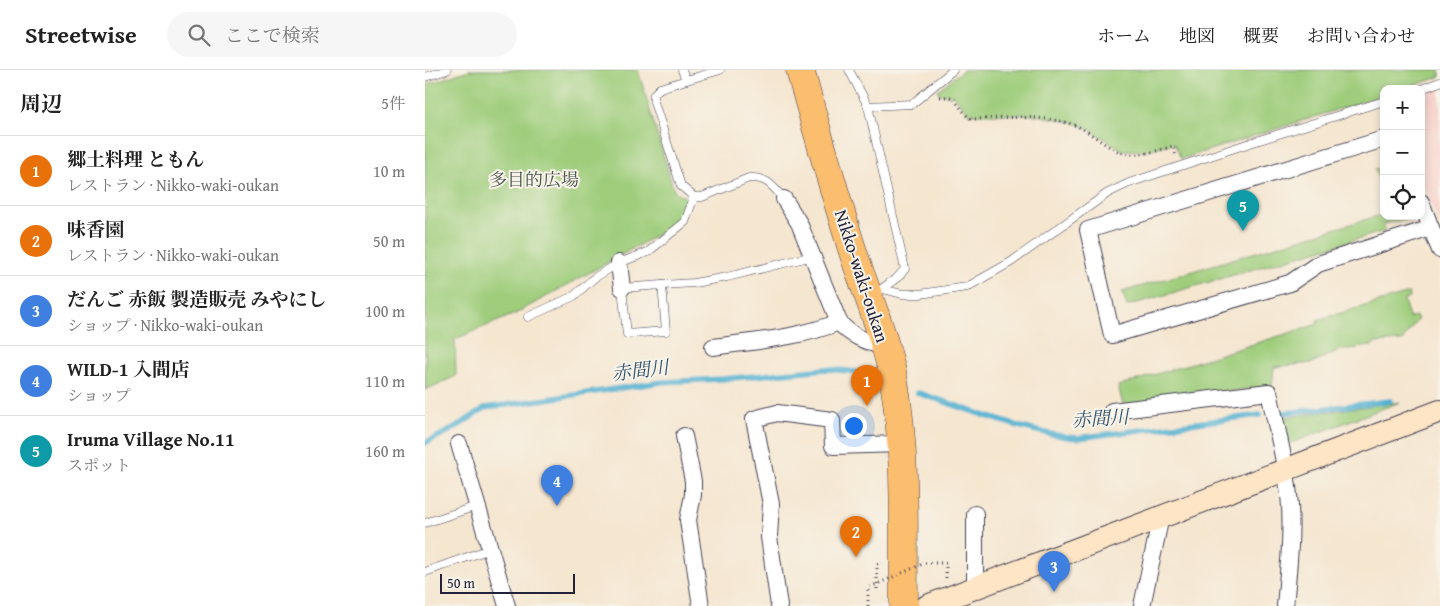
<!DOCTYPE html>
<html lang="ja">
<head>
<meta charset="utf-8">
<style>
  body { margin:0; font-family:"Gentium Book Plus","Noto Serif JP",serif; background:#f6f6f6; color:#222 }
  .controls { position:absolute; right:15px; top:15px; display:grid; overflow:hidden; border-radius:10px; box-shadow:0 2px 8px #0003 }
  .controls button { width:45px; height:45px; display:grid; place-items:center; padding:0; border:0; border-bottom:1px solid #e0e0e0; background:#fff; color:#222; font:25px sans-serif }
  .scale { position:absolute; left:15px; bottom:12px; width:135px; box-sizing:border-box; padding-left:5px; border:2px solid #22223b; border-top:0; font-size:14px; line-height:18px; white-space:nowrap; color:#22223b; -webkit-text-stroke:4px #f7f3e8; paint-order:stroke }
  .you { position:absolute; left:428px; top:355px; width:18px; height:18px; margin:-12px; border:4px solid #fff; border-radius:50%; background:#1a73e8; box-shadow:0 0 0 8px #1a73e833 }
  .badge { display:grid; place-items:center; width:32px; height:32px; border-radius:50%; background:#1f6fb2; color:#fff; font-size:16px; font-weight:700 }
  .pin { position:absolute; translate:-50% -41px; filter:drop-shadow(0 1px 2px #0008) }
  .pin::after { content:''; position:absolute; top:26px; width:18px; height:15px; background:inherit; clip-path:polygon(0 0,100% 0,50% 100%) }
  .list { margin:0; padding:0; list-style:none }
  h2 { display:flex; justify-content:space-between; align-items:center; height:65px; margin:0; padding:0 20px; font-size:21px }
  h2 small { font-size:16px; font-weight:400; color:#767676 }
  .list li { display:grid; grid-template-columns:32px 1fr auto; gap:15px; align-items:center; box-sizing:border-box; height:70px; padding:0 20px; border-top:1px solid #e0e0e0 }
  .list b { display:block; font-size:19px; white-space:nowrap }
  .list p { margin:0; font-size:16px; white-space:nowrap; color:#767676 }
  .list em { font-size:16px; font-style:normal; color:#767676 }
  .icon { flex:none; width:28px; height:28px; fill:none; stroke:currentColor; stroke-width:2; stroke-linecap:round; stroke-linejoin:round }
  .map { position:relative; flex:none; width:1015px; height:536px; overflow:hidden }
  header { display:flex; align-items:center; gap:30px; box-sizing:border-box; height:70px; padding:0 25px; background:#fff; border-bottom:1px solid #e0e0e0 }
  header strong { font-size:24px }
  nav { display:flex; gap:28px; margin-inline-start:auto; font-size:18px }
  .search { width:350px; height:45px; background:#f6f6f6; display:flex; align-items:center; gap:12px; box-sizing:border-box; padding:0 18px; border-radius:28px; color:#767676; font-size:19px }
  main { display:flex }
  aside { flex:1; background:#fff }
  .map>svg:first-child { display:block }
</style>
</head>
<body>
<header>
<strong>Streetwise</strong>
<div class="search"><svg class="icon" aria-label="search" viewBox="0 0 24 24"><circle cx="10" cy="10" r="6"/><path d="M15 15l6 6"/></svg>ここで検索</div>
<nav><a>ホーム</a><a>地図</a><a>概要</a><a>お問い合わせ</a></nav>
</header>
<main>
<aside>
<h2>周辺<small>5件</small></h2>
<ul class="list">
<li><span class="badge" style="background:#e8710a">1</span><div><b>郷土料理 ともん</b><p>レストラン · Nikko-waki-oukan</p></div><em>10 m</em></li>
<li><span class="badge" style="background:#e8710a">2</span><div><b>味香園</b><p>レストラン · Nikko-waki-oukan</p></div><em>50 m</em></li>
<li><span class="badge" style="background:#3f7fe0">3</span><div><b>だんご 赤飯 製造販売 みやにし</b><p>ショップ · Nikko-waki-oukan</p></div><em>100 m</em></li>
<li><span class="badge" style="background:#3f7fe0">4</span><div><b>WILD-1 入間店</b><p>ショップ</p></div><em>110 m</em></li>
<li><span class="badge" style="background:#0f9aa8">5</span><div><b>Iruma Village No.11</b><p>スポット</p></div><em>160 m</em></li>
</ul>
</aside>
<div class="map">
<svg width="1015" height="536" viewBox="0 0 1015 536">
  <rect width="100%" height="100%" fill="#f7f3e8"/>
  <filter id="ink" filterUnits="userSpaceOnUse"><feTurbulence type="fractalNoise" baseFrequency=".02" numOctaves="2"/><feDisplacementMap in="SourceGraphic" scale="10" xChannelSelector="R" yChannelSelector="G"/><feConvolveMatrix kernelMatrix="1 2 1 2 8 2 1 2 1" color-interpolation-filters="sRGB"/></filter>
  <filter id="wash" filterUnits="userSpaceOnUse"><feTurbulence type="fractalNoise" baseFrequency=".0096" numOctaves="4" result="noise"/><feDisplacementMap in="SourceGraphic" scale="20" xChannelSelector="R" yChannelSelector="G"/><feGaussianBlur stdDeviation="1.12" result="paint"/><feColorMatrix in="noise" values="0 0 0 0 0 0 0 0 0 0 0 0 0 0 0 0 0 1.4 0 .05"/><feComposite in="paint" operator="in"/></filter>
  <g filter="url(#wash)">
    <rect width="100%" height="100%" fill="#f5e6d0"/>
    <polygon fill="#f7d0ca" points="1015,17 1015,156 996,109 996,24"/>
    <g fill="#9fcd7b" stroke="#60785b">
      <polygon points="44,0 213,0 249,121 261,128 255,148 234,164 90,244 30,269 31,306 0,320 0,15"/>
      <polygon points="538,0 1015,0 1015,7 977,19 959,19 959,25 756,89 749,73 719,81 697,80 662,58 647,52 610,45 544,44 528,25 514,24 513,20"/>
      <polygon points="959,97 959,126 950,99"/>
      <polygon points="959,144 959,146 983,146 984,148 959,154 960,161 702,236 697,222"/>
      <polygon points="984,223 985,228 979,230 984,248 991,246 993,249 977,271 949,273 947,276 915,280 887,293 849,297 847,316 698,335 693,316 893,254 892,250"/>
      <polygon points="975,332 861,375 854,348"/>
    </g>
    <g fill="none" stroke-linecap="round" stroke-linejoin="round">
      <g stroke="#52b0d1" stroke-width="5.5">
        <path d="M 493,323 C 545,339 597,362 652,368 L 835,345"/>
        <polyline points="858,343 965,331"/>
        <polyline points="0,373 30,358 60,338 237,312 298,309 401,299 445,303"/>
      </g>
    </g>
  </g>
  <g filter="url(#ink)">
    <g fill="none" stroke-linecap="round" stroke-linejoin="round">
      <g stroke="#423f51" stroke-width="9">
        <g id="lane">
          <polyline points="257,0 261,10"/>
          <path d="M 295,0 L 235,18 L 229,24 L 229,32 L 256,116 L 269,127 L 277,127 L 324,108 C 343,107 347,116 359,129"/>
          <polyline points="424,0 443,36 480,199 473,207 455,220"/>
          <polyline points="0,7 22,0"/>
          <polyline points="996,19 1015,12"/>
          <polyline points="443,36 487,34 528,0"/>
          <polygon points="237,215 241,261 202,264 197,218"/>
          <polyline points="237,215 269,213 302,207 388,186"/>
          <polyline points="458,219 477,224 495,224 542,217 586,192 683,123 704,113 825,73 959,31"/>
          <polyline points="103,247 149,226 169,208 194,193 223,182 260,152 269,127"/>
          <polyline points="0,453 52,436"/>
          <polyline points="0,502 65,479"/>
        </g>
      </g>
      <g stroke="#423f51" stroke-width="18">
        <g id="street">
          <polyline points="959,69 663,160 687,265 865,213 893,194 1006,158 996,132"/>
          <path d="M 359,129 L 374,153 L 414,252 C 426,267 443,272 461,278"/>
          <polyline points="1006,158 1015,180"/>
          <polyline points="194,193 197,218"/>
          <path d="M 288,277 C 330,271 375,268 414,252"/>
          <path d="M 687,341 L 844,322 C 852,360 862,397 865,436 C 867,469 863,503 860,536"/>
          <polyline points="259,366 268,411 268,425 263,450 276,536"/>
          <polyline points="34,374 82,536"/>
          <polyline points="550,444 550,517"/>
          <polyline points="354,536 344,467 346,434 329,349 352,343 407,350 408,376 476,374"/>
          <polyline points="717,536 736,446"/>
        </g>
      </g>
      <g stroke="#423f51" stroke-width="24">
        <polyline id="secondary" points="502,536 1015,341"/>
      </g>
      <g stroke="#423f51" stroke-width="29">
        <path id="highway" d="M 375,0 C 392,61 409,122 428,182 C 442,225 461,268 469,312 C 482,386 478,462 479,536"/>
      </g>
      <g stroke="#423f51" stroke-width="3" stroke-dasharray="1 4" stroke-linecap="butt">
        <path d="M 515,27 L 527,27 L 542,46 L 547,49 C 579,48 614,44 646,54 C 664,59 678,76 695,82 C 712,88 731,81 748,76 L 751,86"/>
        <polyline points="500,493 521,493 521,508"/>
        <polyline points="452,519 452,494 457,493"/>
      </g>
      <use href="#lane" stroke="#fff" stroke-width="8"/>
      <use href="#street" stroke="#fff" stroke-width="16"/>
      <use href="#secondary" stroke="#fde5c5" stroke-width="22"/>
      <use href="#highway" stroke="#fbbd6e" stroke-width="28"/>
      <polyline stroke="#423f51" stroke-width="3" stroke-dasharray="1 4" stroke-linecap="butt" points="443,536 443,518 500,493"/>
    </g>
  </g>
  <g text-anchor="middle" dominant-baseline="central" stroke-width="4" stroke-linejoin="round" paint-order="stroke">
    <g font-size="18" fill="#48554e" stroke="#f7f3e8">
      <text x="109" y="109">多目的広場</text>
    </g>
    <g font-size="18" fill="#22223b" stroke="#f7f3e8">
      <text transform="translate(437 206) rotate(72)">Nikko-waki-oukan</text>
    </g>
    <g font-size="19" font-style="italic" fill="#335470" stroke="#f7f3e8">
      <text transform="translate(215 300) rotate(-7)">赤間川</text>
      <text transform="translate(675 348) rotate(-4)">赤間川</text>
    </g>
  </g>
</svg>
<div class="controls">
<button>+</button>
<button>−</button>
<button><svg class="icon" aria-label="locate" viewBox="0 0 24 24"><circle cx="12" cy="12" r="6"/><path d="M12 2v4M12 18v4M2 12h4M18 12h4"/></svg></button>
</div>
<div class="scale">50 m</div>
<div class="you"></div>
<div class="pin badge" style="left:442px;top:336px;background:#e8710a">1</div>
<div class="pin badge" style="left:431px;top:487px;background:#e8710a">2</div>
<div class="pin badge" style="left:629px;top:522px;background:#3f7fe0">3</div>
<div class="pin badge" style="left:132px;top:436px;background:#3f7fe0">4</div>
<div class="pin badge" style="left:818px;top:161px;background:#0f9aa8">5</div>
</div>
</main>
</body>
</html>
